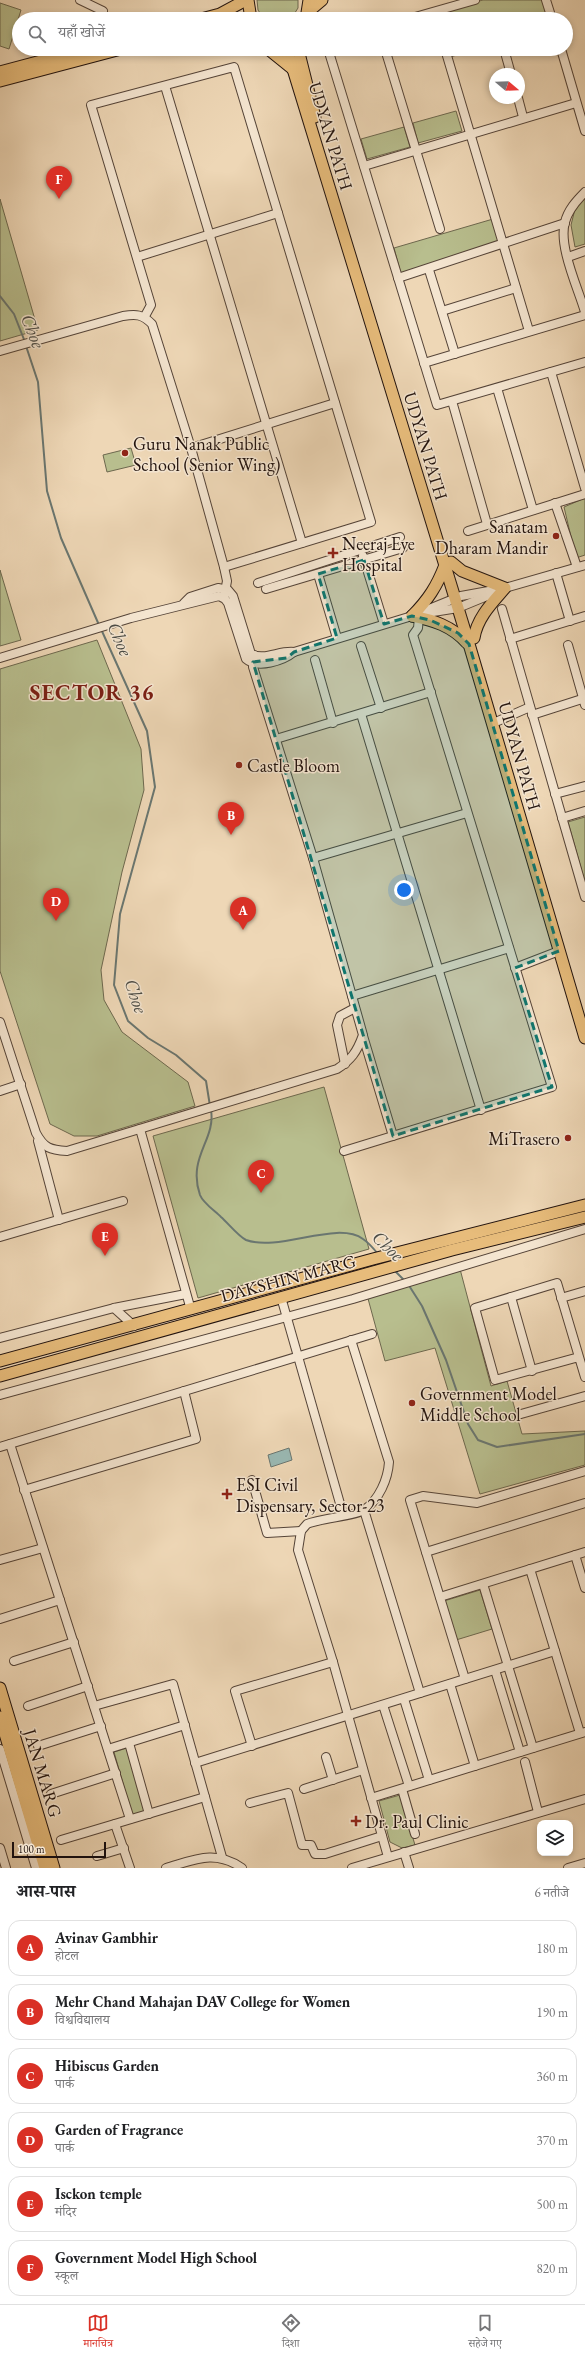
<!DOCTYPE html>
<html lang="hi">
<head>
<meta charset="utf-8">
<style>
  body { margin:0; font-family:"EB Garamond","Noto Serif Devanagari",serif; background:#f6f6f6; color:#202124 }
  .controls { position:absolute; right:12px; bottom:12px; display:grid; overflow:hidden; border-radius:8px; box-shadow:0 2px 6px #0003 }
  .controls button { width:36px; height:36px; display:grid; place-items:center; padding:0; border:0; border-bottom:1px solid #e0e0e0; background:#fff; color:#202124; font:20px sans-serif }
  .compass { position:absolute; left:489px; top:68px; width:36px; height:36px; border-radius:50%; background:#fff; box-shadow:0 2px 6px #0003; rotate:109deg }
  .scale { position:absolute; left:12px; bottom:10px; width:94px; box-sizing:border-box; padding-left:4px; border:2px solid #22130e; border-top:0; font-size:11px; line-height:14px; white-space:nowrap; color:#22130e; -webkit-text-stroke:3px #f4e5d0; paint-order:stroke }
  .you { position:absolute; left:404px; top:890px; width:14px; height:14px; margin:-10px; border:3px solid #fff; border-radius:50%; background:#1a73e8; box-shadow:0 0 0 6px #1a73e833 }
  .badge { display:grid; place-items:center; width:26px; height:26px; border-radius:50%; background:#d93025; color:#fff; font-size:13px; font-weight:700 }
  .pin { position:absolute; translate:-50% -33px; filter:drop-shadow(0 1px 2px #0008) }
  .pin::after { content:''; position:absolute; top:21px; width:14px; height:12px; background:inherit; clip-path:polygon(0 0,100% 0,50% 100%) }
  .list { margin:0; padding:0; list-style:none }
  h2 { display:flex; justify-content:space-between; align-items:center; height:52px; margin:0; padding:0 16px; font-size:17px }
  h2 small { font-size:13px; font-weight:400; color:#757577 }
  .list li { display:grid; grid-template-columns:26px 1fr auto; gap:12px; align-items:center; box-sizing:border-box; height:56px; margin:0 8px 8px; padding:0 8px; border:1px solid #e0e0e0; border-radius:12px }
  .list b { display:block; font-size:15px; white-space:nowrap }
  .list p { margin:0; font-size:13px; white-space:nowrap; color:#757577 }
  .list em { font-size:13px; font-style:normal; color:#757577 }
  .icon { flex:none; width:22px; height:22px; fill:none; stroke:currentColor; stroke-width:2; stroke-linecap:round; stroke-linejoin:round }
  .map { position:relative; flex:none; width:585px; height:1868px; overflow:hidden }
  .search { position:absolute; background:#fff; box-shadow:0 2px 6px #0003; left:12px; right:12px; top:12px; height:44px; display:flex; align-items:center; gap:10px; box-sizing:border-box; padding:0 14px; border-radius:22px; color:#757577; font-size:15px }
  .sheet { height:436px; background:#fff }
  nav { display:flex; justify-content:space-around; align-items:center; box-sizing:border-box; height:56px; border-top:1px solid #e0e0e0; background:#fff; font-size:11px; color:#757577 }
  nav a { display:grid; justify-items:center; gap:2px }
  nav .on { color:#d93025 }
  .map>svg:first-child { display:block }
</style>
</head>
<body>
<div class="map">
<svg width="585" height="1868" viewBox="0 0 585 1868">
  <rect width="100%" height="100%" fill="#eed7b6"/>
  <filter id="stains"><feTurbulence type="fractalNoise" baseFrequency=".005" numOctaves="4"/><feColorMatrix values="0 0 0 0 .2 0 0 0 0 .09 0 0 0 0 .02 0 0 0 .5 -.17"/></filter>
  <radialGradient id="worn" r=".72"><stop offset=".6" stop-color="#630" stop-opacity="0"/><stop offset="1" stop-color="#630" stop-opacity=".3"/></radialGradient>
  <g fill="#b8be8e" stroke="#6d684e">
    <polygon points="257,0 298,0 298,8 291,19 264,19 258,10"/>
    <polygon points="483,0 543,0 549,19 439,19 437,12"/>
    <polygon points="0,3 21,10 9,49 0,46"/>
    <polygon points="448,49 478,49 450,57"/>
    <polygon points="456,111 462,131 418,143 413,123"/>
    <polygon points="404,127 410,147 367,159 361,139"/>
    <polygon points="0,199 38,330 0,341"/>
    <polygon points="585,199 585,244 575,247 571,225 576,205"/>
    <polygon points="493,219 501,245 401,274 394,248"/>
    <polygon points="131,448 136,465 107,472 103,455"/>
    <polygon points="585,498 585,555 576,558 564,507"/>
    <polygon points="0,570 21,640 0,646"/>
    <polygon points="97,640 141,749 144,790 122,872 101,970 104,1000 122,1032 188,1082 195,1106 97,1136 74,1136 50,1124 0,971 0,669"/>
    <polygon points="585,817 585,882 568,822"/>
    <polygon points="324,1087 369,1249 198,1298 153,1136"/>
    <polygon points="460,1269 491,1386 507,1381 522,1434 585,1431 585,1465 480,1494 435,1348 385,1361 367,1295"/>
    <polygon points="480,1590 492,1629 456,1640 444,1601"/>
    <polygon points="127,1748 145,1811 132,1815 114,1752"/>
    <polygon points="400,1795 415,1845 402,1848 390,1842 379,1801"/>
  </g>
  <polygon fill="#9ab8b2" stroke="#6a7670" points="289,1448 292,1460 271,1467 268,1455"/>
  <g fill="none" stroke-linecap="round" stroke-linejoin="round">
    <g stroke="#6a7670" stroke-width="2">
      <polyline points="0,296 14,314 25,342"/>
      <polyline points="26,346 38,382 47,491 61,538 99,625"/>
      <polyline points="101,629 147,731 155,787 120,914 114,985 128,1021 148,1038 176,1055 206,1081 210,1106"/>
      <path d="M 211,1110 C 216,1140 187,1157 200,1195 C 203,1203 215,1211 221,1217 C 228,1223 238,1236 246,1240 C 280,1252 337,1220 363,1239 C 369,1243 374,1249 378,1254"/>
      <polyline points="394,1270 405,1281"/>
      <polyline points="408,1284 422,1306 446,1360 468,1424 478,1440 497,1447 585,1434"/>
    </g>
    <g stroke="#554438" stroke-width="10">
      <g id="minor">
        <polyline points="80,0 103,11"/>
        <polyline points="546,0 552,19"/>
        <polyline points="408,19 475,0"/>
        <polyline points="328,49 437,405 585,362"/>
        <polyline points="385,49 440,229"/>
        <polyline points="445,49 529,331"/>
        <polyline points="504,49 511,74"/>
        <polyline points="561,49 585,131"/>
        <polyline points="165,86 302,543"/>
        <polyline points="518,98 523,117"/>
        <polyline points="364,166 576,103"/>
        <path d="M 585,192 C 576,201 568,210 565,222 C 558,246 578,288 585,312"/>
        <polyline points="137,257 278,213"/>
        <polyline points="568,257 585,251"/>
        <polyline points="429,270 455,354"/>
        <polyline points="398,278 565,223"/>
        <polyline points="442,311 516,288"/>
        <polyline points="145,316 151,305 91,105 234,67 371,522 224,567"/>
        <path d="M 0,351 L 123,316 C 136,314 142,314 152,324 L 191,448 L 224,567 L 227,581 L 224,597"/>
        <polyline points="424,363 585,315"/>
        <polyline points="551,372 585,488"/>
        <polyline points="497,388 533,510"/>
        <polyline points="452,401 487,524"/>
        <polyline points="191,448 335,403"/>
        <polyline points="555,503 577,567"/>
        <polyline points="468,531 585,494"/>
        <polyline points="363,556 384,624"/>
        <polyline points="556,573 570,621"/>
        <polyline points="318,574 337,638"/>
        <polyline points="258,583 400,537"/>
        <polyline points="266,589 403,548"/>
        <path d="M 184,603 L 190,597 L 218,588 L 228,590 L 233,596 L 251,654 C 264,661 280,650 294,652"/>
        <polyline points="502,609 585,897"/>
        <polyline points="427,613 458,608 492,594"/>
        <polyline points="510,639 585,616"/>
        <polyline points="568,645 585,705"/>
        <polyline points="361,646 381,708"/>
        <path d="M 0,658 L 131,618 L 219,596 L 225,599 L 228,603 L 246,659 C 258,669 283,661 294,652 L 412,616 L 461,596 L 505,588 L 585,565"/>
        <polyline points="315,660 333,723"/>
        <polyline points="361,714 481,1110"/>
        <polyline points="532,715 585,698"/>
        <polyline points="498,721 530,707"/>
        <polyline points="276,739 431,692"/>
        <polyline points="555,794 585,786"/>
        <polyline points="562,818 585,811"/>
        <polyline points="313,858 467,813"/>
        <polyline points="515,968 559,951"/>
        <polyline points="352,996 509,948"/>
        <path d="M 0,1022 L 36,1133 C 44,1148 50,1150 67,1151 L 337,1069 C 351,1060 357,1052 363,1035 L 313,858 L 253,667 L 254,655"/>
        <polyline points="363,1036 393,1136"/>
        <polyline points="345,1064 337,1025 340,1016 355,1008"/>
        <polyline points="0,1091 21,1084"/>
        <polyline points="140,1129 191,1310"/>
        <polyline points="38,1141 59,1220"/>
        <polyline points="344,1151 552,1087 413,635 418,628 419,617"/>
        <polyline points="0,1237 123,1201"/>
        <polyline points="281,1297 343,1514"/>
        <polyline points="511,1297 532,1371"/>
        <polyline points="561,1298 585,1291"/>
        <polyline points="114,1308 134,1326"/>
        <polyline points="0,1338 114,1308 186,1294"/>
        <path d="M 351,1340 L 389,1462 C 388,1479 379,1500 364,1510 C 355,1516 321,1518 307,1524 L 301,1531 L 298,1550 L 333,1662 L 388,1857"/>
        <path d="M 579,1357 L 495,1380 L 475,1308 L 557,1283 C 566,1314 576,1346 585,1377"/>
        <polyline points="0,1395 353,1299 585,1229"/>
        <polyline points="521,1414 585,1396"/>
        <polyline points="10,1444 130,1819"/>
        <polyline points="0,1447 372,1334"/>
        <polyline points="252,1480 267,1533 301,1531"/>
        <polyline points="24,1490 196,1439 184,1391"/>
        <polyline points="364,1510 420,1693"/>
        <polyline points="426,1552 585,1503"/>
        <polyline points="575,1555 585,1588"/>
        <polyline points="0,1560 43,1548"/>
        <polyline points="530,1569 580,1733"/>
        <polyline points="483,1584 533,1748"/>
        <polyline points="440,1597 585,1552"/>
        <polyline points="0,1619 60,1600"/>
        <polyline points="14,1661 74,1642"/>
        <polyline points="495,1670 520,1752"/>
        <polyline points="465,1679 410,1500 423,1496 477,1503 585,1471"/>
        <polyline points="450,1684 475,1766"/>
        <polyline points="404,1699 429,1780"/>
        <polyline points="383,1705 409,1786"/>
        <polyline points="28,1706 88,1686"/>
        <polyline points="94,1706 173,1684 222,1857"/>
        <polyline points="129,1743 149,1814"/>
        <polyline points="38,1746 101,1726"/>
        <polyline points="252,1746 235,1691 333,1662"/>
        <polyline points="0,1749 36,1868"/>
        <polyline points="108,1749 185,1725"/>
        <polyline points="326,1757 333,1780"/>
        <polyline points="525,1762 538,1812"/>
        <polyline points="195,1763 555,1651"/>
        <polyline points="304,1789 363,1770"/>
        <polyline points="402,1789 415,1834"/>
        <polyline points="51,1794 116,1773"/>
        <polyline points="371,1798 585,1732"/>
        <polyline points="250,1803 288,1793 302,1845 311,1845 315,1854 325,1854 382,1836"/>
        <polyline points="115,1824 130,1868"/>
        <polyline points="61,1840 205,1797"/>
        <polyline points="0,1848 6,1868"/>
        <polyline points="404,1852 409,1868"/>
        <polyline points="97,1856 124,1848"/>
        <path d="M 166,1868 C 194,1860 215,1849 242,1868"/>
        <polyline points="352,1868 585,1799"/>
        <polyline points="568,1868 585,1863"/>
      </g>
    </g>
    <g stroke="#22130e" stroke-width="13">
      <g id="major">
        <polyline points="248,0 251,19"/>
        <polyline points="309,11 322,0"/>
        <polyline points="201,19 220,14 246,0"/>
        <polyline points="306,19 309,0"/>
        <polyline points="268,49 294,70"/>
        <polyline points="285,49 289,56 469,644 585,1038"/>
        <polyline points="298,49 315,117"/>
        <polyline points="0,72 86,49"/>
        <polyline points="0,81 121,49"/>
        <path d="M 451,562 L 462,571 L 505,588 C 492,603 477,618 474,638"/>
        <path d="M 412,616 C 433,620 452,626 467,643"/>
        <path d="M 412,616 C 428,600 437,586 445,565"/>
        <polyline points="0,1361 373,1259 585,1205"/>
        <polyline points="0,1376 452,1250 585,1217"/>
        <polyline points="0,1688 54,1868"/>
        <polyline points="0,1717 45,1868"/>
      </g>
    </g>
    <use href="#minor" stroke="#f4e5d0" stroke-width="8"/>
    <use href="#major" stroke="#e7bc7b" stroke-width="11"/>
  </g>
  <path fill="#0f766e" fill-opacity="0.2" stroke="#0f766e" stroke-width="3" stroke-dasharray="8 5" stroke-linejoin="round" d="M 364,560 L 384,624 L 412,616 L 430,620 L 458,633 L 469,644 L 559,951 L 515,968 L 552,1087 L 393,1136 L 253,662 L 287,658 L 294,652 L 337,638 L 318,574 Z"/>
  <g fill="#8f2418" stroke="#f4e5d0" stroke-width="1.5">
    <circle cx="125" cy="453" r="4"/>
    <circle cx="556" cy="536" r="4"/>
    <path d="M331 547h4v4h4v4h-4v4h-4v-4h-4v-4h4z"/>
    <circle cx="239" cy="765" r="4"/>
    <circle cx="568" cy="1138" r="4"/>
    <circle cx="412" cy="1403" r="4"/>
    <path d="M225 1488h4v4h4v4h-4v4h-4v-4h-4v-4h4z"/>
    <path d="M354 1815h4v4h4v4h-4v4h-4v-4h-4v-4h4z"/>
  </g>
  <g text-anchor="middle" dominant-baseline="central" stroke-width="3" stroke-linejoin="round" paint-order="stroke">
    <g font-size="18" fill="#22130e" stroke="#f4e5d0">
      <text transform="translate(331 136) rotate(73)">UDYAN PATH</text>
      <text transform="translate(426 446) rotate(73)">UDYAN PATH</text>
      <text transform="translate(520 756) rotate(74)">UDYAN PATH</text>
      <text transform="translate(288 1278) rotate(-15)">DAKSHIN MARG</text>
      <text transform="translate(43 1773) rotate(73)">JAN MARG</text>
    </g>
    <g font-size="18" fill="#22130e" stroke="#f4e5d0" text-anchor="start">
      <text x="133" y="443">Guru Nanak Public<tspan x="133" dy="21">School (Senior Wing)</tspan></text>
      <text x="548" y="526" text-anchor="end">Sanatam<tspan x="548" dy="21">Dharam Mandir</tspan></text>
      <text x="342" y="543">Neeraj Eye<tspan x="342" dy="21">Hospital</tspan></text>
      <text x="247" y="765">Castle Bloom</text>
      <text x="560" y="1138" text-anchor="end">MiTrasero</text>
      <text x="420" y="1393">Government Model<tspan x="420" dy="21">Middle School</tspan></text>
      <text x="236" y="1484">ESI Civil<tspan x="236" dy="21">Dispensary, Sector-23</tspan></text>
      <text x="365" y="1821">Dr. Paul Clinic</text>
    </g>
    <g font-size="19" font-style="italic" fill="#4c4d47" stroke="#f4e5d0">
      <text transform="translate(33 331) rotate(68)">Choe</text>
      <text transform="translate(120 639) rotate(66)">Choe</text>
      <text transform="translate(136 996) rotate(71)">Choe</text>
      <text transform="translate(388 1246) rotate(43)">Choe</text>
    </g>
    <g font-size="22" font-weight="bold" letter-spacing="1" fill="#7a1f14" stroke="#f4e5d0">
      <text x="92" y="692">SECTOR 36</text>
    </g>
  </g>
  <rect width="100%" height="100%" filter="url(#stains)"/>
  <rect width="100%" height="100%" fill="url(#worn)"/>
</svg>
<div class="controls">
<button><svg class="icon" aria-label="layers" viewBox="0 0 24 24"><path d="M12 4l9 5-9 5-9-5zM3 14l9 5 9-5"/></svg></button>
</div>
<svg class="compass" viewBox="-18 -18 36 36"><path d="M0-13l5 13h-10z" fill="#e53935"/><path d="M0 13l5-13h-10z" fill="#757577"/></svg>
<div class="scale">100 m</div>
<div class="you"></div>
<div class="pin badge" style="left:243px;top:930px">A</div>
<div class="pin badge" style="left:231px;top:835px">B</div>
<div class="pin badge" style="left:261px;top:1193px">C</div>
<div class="pin badge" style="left:56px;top:921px">D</div>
<div class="pin badge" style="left:105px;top:1256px">E</div>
<div class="pin badge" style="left:59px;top:199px">F</div>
<div class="search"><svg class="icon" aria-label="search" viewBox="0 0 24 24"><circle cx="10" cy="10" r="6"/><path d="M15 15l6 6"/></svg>यहाँ खोजें</div>
</div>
<section class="sheet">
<h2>आस-पास<small>6 नतीजे</small></h2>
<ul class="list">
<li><span class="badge">A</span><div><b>Avinav Gambhir</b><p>होटल</p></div><em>180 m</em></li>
<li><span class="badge">B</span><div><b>Mehr Chand Mahajan DAV College for Women</b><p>विश्वविद्यालय</p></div><em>190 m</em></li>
<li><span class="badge">C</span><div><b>Hibiscus Garden</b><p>पार्क</p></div><em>360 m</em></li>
<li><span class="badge">D</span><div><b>Garden of Fragrance</b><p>पार्क</p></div><em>370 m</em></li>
<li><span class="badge">E</span><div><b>Isckon temple</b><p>मंदिर</p></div><em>500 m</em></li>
<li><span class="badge">F</span><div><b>Government Model High School</b><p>स्कूल</p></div><em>820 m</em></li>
</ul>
</section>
<nav>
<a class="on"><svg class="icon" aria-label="map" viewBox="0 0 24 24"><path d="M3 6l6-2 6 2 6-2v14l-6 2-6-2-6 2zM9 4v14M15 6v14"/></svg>मानचित्र</a>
<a><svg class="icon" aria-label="directions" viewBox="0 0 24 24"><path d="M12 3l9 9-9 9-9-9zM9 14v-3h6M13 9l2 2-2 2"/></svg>दिशा</a>
<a><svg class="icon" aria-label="saved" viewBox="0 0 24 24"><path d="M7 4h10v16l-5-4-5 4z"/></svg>सहेजे गए</a>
</nav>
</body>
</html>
